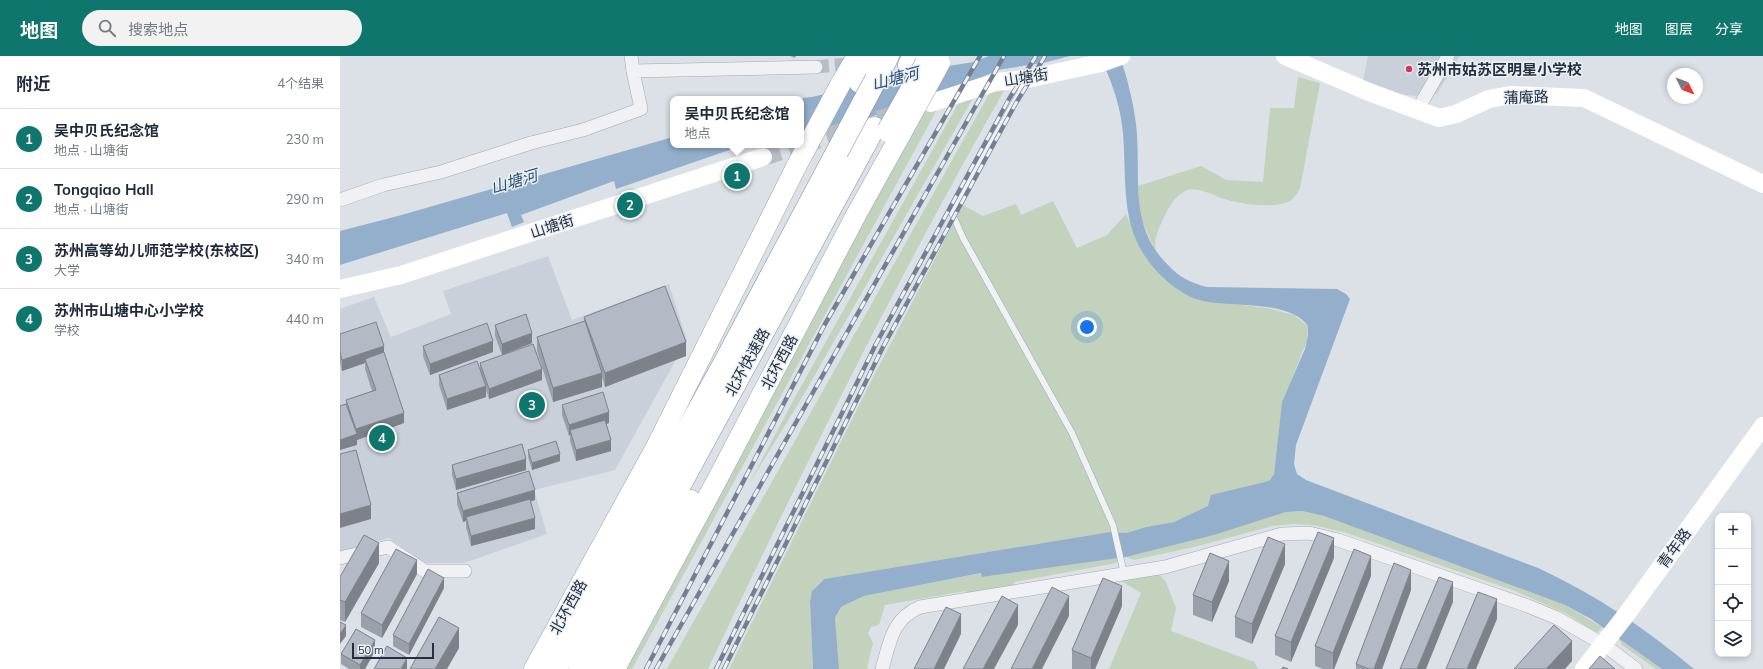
<!DOCTYPE html>
<html lang="zh">
<head>
<meta charset="utf-8">
<style>
  body { margin:0; font-family:Mulish,"Noto Sans SC",sans-serif; background:#f2f2f3; color:#1f2937 }
  .controls { position:absolute; right:12px; bottom:12px; display:grid; overflow:hidden; border-radius:8px; box-shadow:0 2px 6px #0003 }
  .controls button { width:36px; height:36px; display:grid; place-items:center; padding:0; border:0; border-bottom:1px solid #e0e1e3; background:#fff; color:#1f2937; font:20px sans-serif }
  .compass { position:absolute; left:1327px; top:12px; width:36px; height:36px; border-radius:50%; background:#fff; box-shadow:0 2px 6px #0003; rotate:132deg }
  .scale { position:absolute; left:12px; bottom:10px; width:82px; box-sizing:border-box; padding-left:4px; border:2px solid #252f3f; border-top:0; font-size:11px; line-height:14px; white-space:nowrap; color:#252f3f; -webkit-text-stroke:3px #ebf0f5; paint-order:stroke }
  .you { position:absolute; left:747px; top:271px; width:14px; height:14px; margin:-10px; border:3px solid #fff; border-radius:50%; background:#1a73e8; box-shadow:0 0 0 6px #1a73e833 }
  .badge { display:grid; place-items:center; width:26px; height:26px; border-radius:50%; background:#0f766e; color:#fff; font-size:13px; font-weight:700 }
  .pin { position:absolute; translate:-50% -50%; border:2px solid #fff; box-shadow:0 1px 4px #0006 }
  .popup { position:absolute; left:330px; top:40px; width:134px; height:52px; box-sizing:border-box; display:grid; place-content:center; border-radius:8px; background:#fff; filter:drop-shadow(0 1px 3px #0005); font-size:13px; white-space:nowrap; color:#747a83 }
  .popup b { font-size:15px; color:#1f2937 }
  .popup::after { content:''; position:absolute; left:50%; top:100%; margin-left:-8px; border:8px solid transparent; border-top-color:#fff }
  .list { margin:0; padding:0; list-style:none }
  h2 { display:flex; justify-content:space-between; align-items:center; height:52px; margin:0; padding:0 16px; font-size:17px }
  h2 small { font-size:13px; font-weight:400; color:#747a83 }
  .list li { display:grid; grid-template-columns:26px 1fr auto; gap:12px; align-items:center; box-sizing:border-box; height:60px; padding:0 16px; border-top:1px solid #e0e1e3 }
  .list b { display:block; font-size:15px; white-space:nowrap }
  .list p { margin:0; font-size:13px; white-space:nowrap; color:#747a83 }
  .list em { font-size:13px; font-style:normal; color:#747a83 }
  .icon { flex:none; width:22px; height:22px; fill:none; stroke:currentColor; stroke-width:2; stroke-linecap:round; stroke-linejoin:round }
  .map { position:relative; flex:none; width:1423px; height:613px; overflow:hidden }
  header { display:flex; align-items:center; gap:24px; box-sizing:border-box; height:56px; padding:0 20px; background:#0f766e; color:#fff }
  header strong { font-size:19px }
  nav { display:flex; gap:22px; margin-inline-start:auto; font-size:14px }
  .search { width:280px; height:36px; background:#f2f2f3; display:flex; align-items:center; gap:10px; box-sizing:border-box; padding:0 14px; border-radius:22px; color:#747a83; font-size:15px }
  main { display:flex }
  aside { flex:1; background:#fff }
  .map>svg:first-child { display:block }
</style>
</head>
<body>
<header>
<strong>地图</strong>
<div class="search"><svg class="icon" aria-label="search" viewBox="0 0 24 24"><circle cx="10" cy="10" r="6"/><path d="M15 15l6 6"/></svg>搜索地点</div>
<nav><a>地图</a><a>图层</a><a>分享</a></nav>
</header>
<main>
<aside>
<h2>附近<small>4个结果</small></h2>
<ul class="list">
<li><span class="badge">1</span><div><b>吴中贝氏纪念馆</b><p>地点 · 山塘街</p></div><em>230 m</em></li>
<li><span class="badge">2</span><div><b>Tongqiao Hall</b><p>地点 · 山塘街</p></div><em>290 m</em></li>
<li><span class="badge">3</span><div><b>苏州高等幼儿师范学校(东校区)</b><p>大学</p></div><em>340 m</em></li>
<li><span class="badge">4</span><div><b>苏州市山塘中心小学校</b><p>学校</p></div><em>440 m</em></li>
</ul>
</aside>
<div class="map">
<svg width="1423" height="613" viewBox="0 0 1423 613">
  <rect width="100%" height="100%" fill="#dce1e7"/>
  <g fill="#cad0da">
    <polygon points="1028,0 1120,0 1097,38 1075,40 1059,38 1023,25"/>
    <polygon points="208,200 232,264 329,228 347,284 275,414 194,434 207,478 124,507 81,507 49,482 0,496 0,253 34,241 51,281 111,258 103,235"/>
  </g>
  <g fill="#c2d2bc">
    <path d="M 958,21 L 980,27 L 960,132 C 957,139 952,145 945,147 C 928,152 901,148 884,143 C 872,139 858,130 845,135 C 835,140 829,151 824,161 C 819,172 813,183 816,196 L 800,160 L 798,130 L 861,110 L 886,124 L 923,126 L 930,52 L 954,52 Z"/>
    <path d="M 669,26 C 560,217 462,414 368,613 L 327,613 L 653,31 Z"/>
    <polygon points="637,35 460,345 409,428 454,343 623,39"/>
    <polygon points="600,48 292,613 280,613 581,54"/>
    <path d="M 713,145 L 737,192 L 767,179 L 786,158 L 806,202 L 837,233 L 860,244 L 927,252 L 954,259 L 968,270 L 967,285 L 942,347 L 934,418 L 930,424 L 834,466 L 806,471 L 786,477 L 770,476 L 484,523 C 476,528 471,536 470,545 L 473,613 L 389,613 L 528,331 L 623,149 L 643,160 L 676,148 L 681,159 Z"/>
    <polygon points="962,455 984,460 1225,549 1262,571 1257,577 1225,557 1175,535 1007,477 973,469 953,468 932,470 854,491 794,504 786,501 874,479 946,456"/>
    <polygon points="779,502 776,507 674,526 674,533 627,541 626,535 545,549 539,569 531,571 528,577 533,587 527,613 499,613 495,563 501,551 507,548 524,540 642,517 642,521"/>
    <polygon points="819,518 826,526 836,552 831,575 914,606 918,613 769,613 801,537 781,525"/>
    <polygon points="1279,583 1322,613 1316,613 1282,589"/>
  </g>
  <g fill="#93afcb">
    <polygon points="649,0 730,0 707,6 658,14 605,39 592,41 461,83 461,43 453,43 472,41 602,11 634,6"/>
    <path d="M 760,0 L 780,0 C 787,22 793,44 796,68 C 802,119 787,169 828,209 C 839,221 851,227 867,231 L 997,233 L 1006,238 L 1010,243 L 956,389 L 954,408 L 957,418 L 966,424 L 1198,512 C 1255,538 1306,573 1354,613 L 1322,613 L 1251,563 L 1225,549 L 984,460 L 962,455 L 946,456 L 874,479 L 786,501 L 642,521 L 641,517 L 524,540 L 507,548 L 501,551 L 495,562 L 499,613 L 473,613 L 470,545 L 472,535 L 484,523 L 770,476 L 786,477 L 806,471 L 834,466 L 868,450 L 871,439 L 925,426 L 930,424 L 934,418 L 942,346 L 965,293 L 968,279 L 968,270 C 949,242 885,253 856,243 C 837,236 818,219 807,203 C 778,164 788,114 782,69 C 779,44 770,23 760,0 Z"/>
    <polygon points="333,81 333,89 404,89 276,133 274,125 181,159 184,166 172,171 167,157 0,209 0,175 58,160"/>
  </g>
  <g fill="none" stroke-linecap="round" stroke-linejoin="round">
    <polyline stroke="#b7bdc5" stroke-width="13" stroke-dasharray="13 6" stroke-linecap="butt" points="476,11 518,7"/>
    <g stroke="#b7bdc5" stroke-width="18" stroke-dasharray="18 9" stroke-linecap="butt">
      <polyline points="461,89 565,55"/>
      <polyline points="423,101 460,89"/>
    </g>
    <g stroke="#a1a8b1" stroke-width="7">
      <polyline id="lane" points="686,26 612,157 623,182 732,377 773,469 784,518"/>
    </g>
    <g stroke="#a1a8b1" stroke-width="14">
      <g id="street">
        <polyline points="291,0 293,15"/>
        <polyline points="1077,55 1108,0"/>
        <polyline points="0,144 43,129 101,116 191,87 243,74 301,53 293,15 476,11"/>
        <polyline points="0,502 48,491 85,515 125,515"/>
        <path d="M 542,613 C 550,586 552,563 580,551 L 825,511 L 942,478 L 969,477 L 998,484 L 1188,550 L 1217,562 L 1263,588 L 1296,613"/>
      </g>
    </g>
    <g stroke="#9aa5b4" stroke-width="21">
      <g id="primary">
        <polyline points="500,29 517,0"/>
        <polyline points="194,613 316,391 457,109"/>
        <polyline points="256,613 351,444"/>
        <polyline points="275,613 377,424 516,159 561,78"/>
      </g>
    </g>
    <g stroke="#828e9f" stroke-width="23">
      <g id="highway">
        <polyline points="569,9 574,0"/>
        <polyline points="536,23 548,0"/>
        <polyline points="520,26 531,0"/>
        <polyline points="216,613 386,304 497,96"/>
        <polyline points="240,613 534,72"/>
      </g>
    </g>
    <use href="#lane" stroke="#eff1f5" stroke-width="6"/>
    <use href="#street" stroke="#eff1f5" stroke-width="13"/>
    <g stroke="#fff" stroke-width="18">
      <polyline points="945,0 1029,36 1099,62 1116,58 1149,43 1170,39 1244,42 1423,128"/>
      <polyline points="591,47 656,26 687,23 761,7 781,0"/>
      <polyline points="0,233 61,219 423,101"/>
      <polyline points="1244,613 1286,559 1423,370"/>
    </g>
    <use href="#primary" stroke="#fff" stroke-width="20"/>
    <use href="#highway" stroke="#fff" stroke-width="22"/>
    <g stroke="#748092" stroke-width="4.5">
      <g id="rail">
        <polyline points="306,613 485,268 640,0"/>
        <polyline points="316,613 664,0"/>
        <polyline points="376,613 536,288 669,43 696,0"/>
        <polyline points="384,613 543,291 676,47 705,0"/>
      </g>
    </g>
    <use href="#rail" stroke="#ebf0f5" stroke-width="3" stroke-dasharray="9" stroke-linecap="butt"/>
    <g stroke="#9aa5b4" stroke-width="21" stroke-linecap="butt">
      <g id="primary-bridge">
        <polyline points="561,78 600,7"/>
        <polyline points="457,109 500,29"/>
      </g>
    </g>
    <g stroke="#828e9f" stroke-width="23" stroke-linecap="butt">
      <g id="highway-bridge">
        <polyline points="548,75 586,8"/>
        <polyline points="497,96 536,23"/>
      </g>
    </g>
    <use href="#primary-bridge" stroke="#fff" stroke-width="20"/>
    <use href="#highway-bridge" stroke="#fff" stroke-width="22"/>
  </g>
  <g fill="#9aa0a9">
    <polygon points="450,0 456,0 455,2"/>
    <polygon points="244,261 346,300 265,331 262,321 262,331 213,346 197,295 197,281 244,265"/>
    <polygon points="155,269 192,287 162,299 155,280"/>
    <polygon points="0,278 44,297 64,367 17,384 17,389 6,348 6,344 32,335 25,313 25,307 2,315 0,307"/>
    <polygon points="83,290 153,296 90,319 83,300"/>
    <polygon points="140,307 202,324 149,343 146,334 146,341 107,354 99,329 99,319 140,313"/>
    <polygon points="222,349 269,367 266,368 271,395 236,405 230,385 230,379 229,380 222,359"/>
    <polygon points="188,394 220,405 192,414 188,401"/>
    <polygon points="112,409 186,414 116,434 112,419"/>
    <polygon points="117,437 195,444 190,445 195,473 131,490 126,471 126,465 123,466 117,448"/>
    <polygon points="994,502 951,606 935,599 935,580"/>
    <polygon points="39,507 5,566 0,564 0,521"/>
    <polygon points="945,508 912,588 895,581 895,561"/>
    <polygon points="77,518 42,582 21,571 21,557"/>
    <polygon points="1031,520 994,613 983,613 975,610 975,590"/>
    <polygon points="889,525 872,566 853,559 853,539"/>
    <polygon points="104,532 69,599 53,590 53,579"/>
    <polygon points="1071,534 1042,613 1016,613 1016,608"/>
    <polygon points="782,550 755,613 732,613 732,594"/>
    <polygon points="35,595 25,613 9,613 1,608 1,598"/>
  </g>
  <g fill="#7d828a">
    <polygon points="192,277 192,287 162,299 162,288"/>
    <polygon points="153,285 153,296 90,319 90,308"/>
    <polygon points="346,286 346,300 265,331 265,317"/>
    <polygon points="44,290 44,301 25,303 25,307 2,315 2,304"/>
    <polygon points="202,313 202,324 149,343 149,333"/>
    <polygon points="262,317 262,331 213,346 213,332"/>
    <polygon points="146,330 146,341 107,354 107,343"/>
    <polygon points="269,356 269,367 231,379 230,374 230,379 229,380 229,369"/>
    <polygon points="64,357 64,367 17,384 17,389 0,394 0,384 16,378 16,373"/>
    <polygon points="271,384 271,395 236,405 236,394"/>
    <polygon points="220,398 220,405 192,414 192,407"/>
    <polygon points="186,403 186,414 116,434 116,423"/>
    <polygon points="195,434 195,444 127,465 126,461 126,465 123,466 123,455"/>
    <polygon points="31,449 31,463 0,472 0,458"/>
    <polygon points="195,462 195,473 131,490 131,480"/>
    <polygon points="994,482 994,502 951,606 951,586"/>
    <polygon points="39,487 39,507 5,566 5,546"/>
    <polygon points="945,488 945,508 912,588 912,568"/>
    <polygon points="1031,500 1031,520 994,613 993,613 993,597"/>
    <polygon points="77,504 77,518 42,582 42,569"/>
    <polygon points="889,505 889,525 872,566 872,546"/>
    <polygon points="1071,514 1071,534 1042,613 1034,613"/>
    <polygon points="104,522 104,532 69,599 69,588"/>
    <polygon points="1113,526 1113,546 1086,613 1077,613"/>
    <polygon points="782,530 782,550 755,613 751,613 751,602"/>
    <polygon points="729,540 729,560 702,613 692,613"/>
    <polygon points="1157,543 1157,563 1136,613 1127,613"/>
    <polygon points="678,549 678,569 654,613 643,613"/>
    <polygon points="621,558 621,578 604,613 594,613"/>
    <polygon points="6,569 6,580 0,588 0,578"/>
    <polygon points="119,572 119,592 107,613 95,613"/>
    <polygon points="35,584 35,595 25,613 20,613 20,609"/>
    <polygon points="1232,585 1232,605 1225,613 1206,613"/>
    <polygon points="67,602 67,613 61,613"/>
  </g>
  <g fill="#b3bac5" stroke="#7d828a">
    <polygon points="325,230 346,286 265,317 244,261"/>
    <polygon points="186,258 192,277 162,288 155,269"/>
    <polygon points="245,265 262,317 213,332 197,281"/>
    <polygon points="36,266 44,290 2,304 0,296 0,278"/>
    <polygon points="147,267 153,285 90,308 83,290"/>
    <polygon points="193,288 202,313 149,333 140,307"/>
    <polygon points="44,296 64,357 16,373 6,344 36,334 25,303"/>
    <polygon points="137,305 146,330 107,343 99,319"/>
    <polygon points="263,336 269,356 229,369 222,349"/>
    <polygon points="6,348 17,378 0,384 0,350"/>
    <polygon points="265,364 271,384 236,394 230,374"/>
    <polygon points="216,385 220,398 192,407 188,394"/>
    <polygon points="182,388 186,403 116,423 112,409"/>
    <polygon points="16,394 31,449 0,458 0,398"/>
    <polygon points="189,415 195,434 123,455 117,437"/>
    <polygon points="190,443 195,462 131,480 126,461"/>
    <polygon points="978,476 994,482 951,586 935,580"/>
    <polygon points="24,479 39,487 5,546 0,544 0,521"/>
    <polygon points="928,481 945,488 912,568 895,561"/>
    <polygon points="56,493 77,504 42,569 21,557"/>
    <polygon points="1014,493 1031,500 993,597 975,590"/>
    <polygon points="870,497 889,505 872,546 853,539"/>
    <polygon points="1054,507 1071,514 1034,613 1029,613 1016,608"/>
    <polygon points="88,513 104,522 69,588 53,579"/>
    <polygon points="1099,521 1113,526 1077,613 1060,613"/>
    <polygon points="763,522 782,530 751,602 732,594"/>
    <polygon points="712,531 729,540 692,613 671,613"/>
    <polygon points="1138,536 1157,543 1127,613 1106,613"/>
    <polygon points="662,540 678,549 643,613 623,613"/>
    <polygon points="606,551 621,558 594,613 574,613"/>
    <polygon points="99,561 119,572 95,613 70,613"/>
    <polygon points="0,566 6,569 0,578"/>
    <polygon points="1214,569 1232,585 1206,613 1174,613"/>
    <polygon points="16,573 35,584 20,609 1,598"/>
    <polygon points="47,590 67,602 61,613 34,613"/>
    <polygon points="1260,600 1275,613 1249,613"/>
    <polygon points="943,611 948,613 942,613"/>
  </g>
  <circle fill="#d83551" stroke="#ebf0f5" stroke-width="1.5" cx="1069" cy="13" r="4"/>
  <g text-anchor="middle" dominant-baseline="central" stroke-width="3" stroke-linejoin="round" paint-order="stroke">
    <g font-size="15" font-weight="bold" fill="#252f3f" stroke="#ebf0f5" text-anchor="start">
      <text x="1077" y="13">苏州市姑苏区明星小学校</text>
    </g>
    <g font-size="15" fill="#252f3f" stroke="#ebf0f5">
      <text transform="translate(686 21) rotate(-9)">山塘街</text>
      <text transform="translate(1186 41) rotate(-2)">蒲庵路</text>
      <text transform="translate(212 170) rotate(-18)">山塘街</text>
      <text transform="translate(407 306) rotate(-61)">北环快速路</text>
      <text transform="translate(439 306) rotate(-62)">北环西路</text>
      <text transform="translate(1334 492) rotate(-54)">青年路</text>
      <text transform="translate(228 551) rotate(-61)">北环西路</text>
    </g>
    <g font-size="16" font-style="italic" fill="#2c4e75" stroke="#ebf0f5">
      <text transform="translate(555 22) rotate(-14)">山塘河</text>
      <text transform="translate(174 125) rotate(-16)">山塘河</text>
    </g>
  </g>
</svg>
<div class="controls">
<button>+</button>
<button>−</button>
<button><svg class="icon" aria-label="locate" viewBox="0 0 24 24"><circle cx="12" cy="12" r="6"/><path d="M12 2v4M12 18v4M2 12h4M18 12h4"/></svg></button>
<button><svg class="icon" aria-label="layers" viewBox="0 0 24 24"><path d="M12 4l9 5-9 5-9-5zM3 14l9 5 9-5"/></svg></button>
</div>
<svg class="compass" viewBox="-18 -18 36 36"><path d="M0-13l5 13h-10z" fill="#e53935"/><path d="M0 13l5-13h-10z" fill="#747a83"/></svg>
<div class="scale">50 m</div>
<div class="you"></div>
<div class="pin badge" style="left:397px;top:120px">1</div>
<div class="popup"><b>吴中贝氏纪念馆</b>地点</div>
<div class="pin badge" style="left:290px;top:149px">2</div>
<div class="pin badge" style="left:192px;top:349px">3</div>
<div class="pin badge" style="left:42px;top:382px">4</div>
</div>
</main>
</body>
</html>
